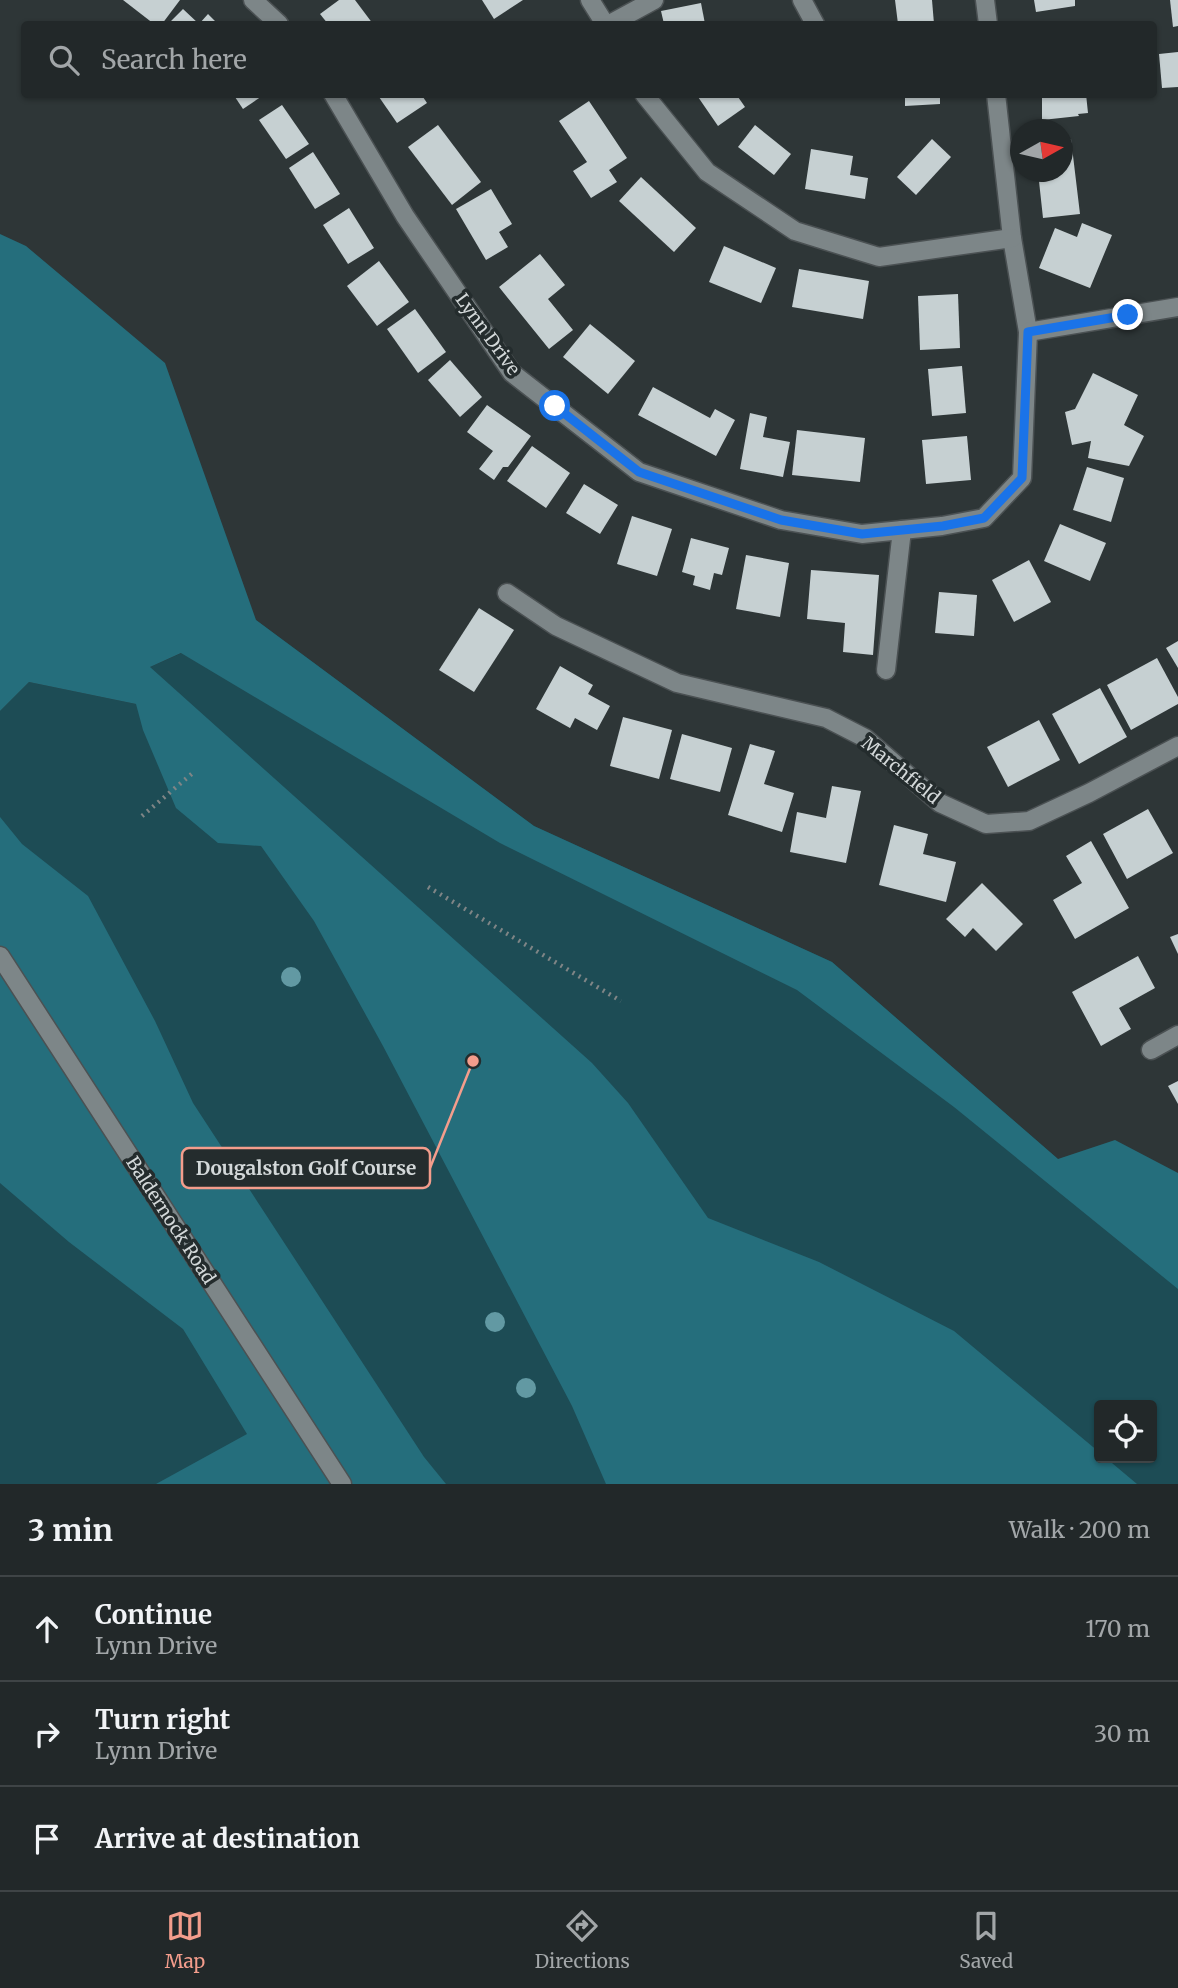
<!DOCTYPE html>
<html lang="en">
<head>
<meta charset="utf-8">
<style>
  body { margin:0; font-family:Merriweather,serif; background:#2e3435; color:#f1f3f6 }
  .controls { position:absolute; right:21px; bottom:21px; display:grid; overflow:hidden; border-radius:7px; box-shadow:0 2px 5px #0004 }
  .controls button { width:63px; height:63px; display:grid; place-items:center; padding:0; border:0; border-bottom:2px solid #3f4446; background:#222829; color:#f1f3f6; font:35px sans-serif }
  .compass { position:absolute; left:1010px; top:119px; width:63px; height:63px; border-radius:50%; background:#222829; box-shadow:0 2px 5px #0004; rotate:82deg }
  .stop { position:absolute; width:21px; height:21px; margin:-16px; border:5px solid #1a73e8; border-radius:50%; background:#fff }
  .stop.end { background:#1a73e8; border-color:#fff; box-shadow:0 2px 7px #0008 }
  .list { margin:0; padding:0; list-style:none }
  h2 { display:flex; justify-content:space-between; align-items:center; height:91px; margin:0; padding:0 28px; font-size:30px }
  h2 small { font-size:23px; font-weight:400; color:#a2a6a8 }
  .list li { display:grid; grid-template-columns:46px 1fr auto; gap:21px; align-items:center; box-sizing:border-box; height:105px; padding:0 28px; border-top:2px solid #3f4446 }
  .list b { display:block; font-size:26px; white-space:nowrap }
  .list p { margin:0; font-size:23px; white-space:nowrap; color:#a2a6a8 }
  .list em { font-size:23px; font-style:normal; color:#a2a6a8 }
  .icon { flex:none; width:38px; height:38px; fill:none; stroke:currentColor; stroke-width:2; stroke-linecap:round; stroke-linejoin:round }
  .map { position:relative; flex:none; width:1178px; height:1484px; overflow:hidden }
  .search { position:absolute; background:#222829; box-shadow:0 2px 5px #0004; left:21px; right:21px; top:21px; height:77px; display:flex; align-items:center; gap:18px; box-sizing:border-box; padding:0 24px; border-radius:7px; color:#a2a6a8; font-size:26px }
  .sheet { height:406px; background:#222829 }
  nav { display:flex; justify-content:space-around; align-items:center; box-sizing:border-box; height:98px; border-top:2px solid #3f4446; background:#222829; font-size:19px; color:#a2a6a8 }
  nav a { display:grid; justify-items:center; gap:4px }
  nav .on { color:#f49d8c }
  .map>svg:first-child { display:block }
</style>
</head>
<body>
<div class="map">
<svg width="1178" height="1484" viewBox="0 0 1178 1484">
  <rect width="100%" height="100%" fill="#2e3637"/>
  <path fill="#1d4c55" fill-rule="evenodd" d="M 256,620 L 534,826 L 832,962 L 1058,1159 L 1178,1249 L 1178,1484 L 0,1484 L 0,711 L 29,682 L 136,704 L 150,667 ZM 1099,1405 L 1152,1405 L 1152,1458 L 1099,1458 Z"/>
  <g fill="#256e7c">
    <polygon points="0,234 26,246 165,363 256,620 534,826 832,962 1058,1159 1115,1140 1178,1173 1178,1289 954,1107 797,990 500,843 181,653 150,667 592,1063 628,1103 708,1218 819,1262 954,1331 1099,1452 1099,1458 1106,1458 1137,1484 606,1484 572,1406 383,1046 314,921 261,846 218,843 176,808 143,730 136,704 29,682 0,711"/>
    <polygon points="0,817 22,844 88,896 155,1021 193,1103 424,1457 446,1484 156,1484 247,1434 183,1329 69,1242 0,1183"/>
  </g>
  <g fill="#c6d0d2">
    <polygon points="123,0 180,0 162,24 154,24"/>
    <polygon points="339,0 355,0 373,24 328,24 320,14"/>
    <polygon points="482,0 523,0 494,19"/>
    <polygon points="895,0 932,0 934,24 898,24"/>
    <polygon points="1034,0 1075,0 1075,6 1036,12"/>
    <polygon points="1170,0 1178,0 1178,26 1173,27"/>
    <polygon points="701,3 705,24 664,24 661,11"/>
    <polygon points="183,9 199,24 208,14 218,24 168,24"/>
    <polygon points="1178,52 1178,87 1162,88 1159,54"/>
    <polygon points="233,94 265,94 243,109"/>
    <polygon points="377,94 421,94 427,103 397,123"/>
    <polygon points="696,94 736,94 745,107 718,126"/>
    <polygon points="905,94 940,94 940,104 905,106"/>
    <polygon points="1042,94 1086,94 1088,113 1078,114 1079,116 1042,120"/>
    <polygon points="589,101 627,158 609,170 617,182 591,198 573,171 587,162 559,121"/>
    <polygon points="282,105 309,144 286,159 259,120"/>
    <polygon points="438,125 481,182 452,205 408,147"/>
    <polygon points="755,125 791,154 774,175 738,147"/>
    <polygon points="932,139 951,157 916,195 897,177"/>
    <polygon points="1071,139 1080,214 1043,218 1038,172 1062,172 1062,140"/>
    <polygon points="811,149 853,156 850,175 868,178 865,199 805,189"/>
    <polygon points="313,152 340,194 315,209 289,168"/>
    <polygon points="641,177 696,228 674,252 619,201"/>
    <polygon points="491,189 512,224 499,232 508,247 486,260 456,209"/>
    <polygon points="349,208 374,248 348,264 323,225"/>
    <polygon points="1082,223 1112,235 1090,288 1039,268 1055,228 1077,237"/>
    <polygon points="724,246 776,268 761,303 709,282"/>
    <polygon points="540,254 565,285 548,299 573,330 549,349 499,287"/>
    <polygon points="379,261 409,302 377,326 347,286"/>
    <polygon points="799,269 869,281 863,319 792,307"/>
    <polygon points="958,294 960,348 920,350 918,296"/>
    <polygon points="415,309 446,352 418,373 387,329"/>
    <polygon points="590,324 635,361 608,394 563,357"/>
    <polygon points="450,360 482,397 460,417 428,380"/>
    <polygon points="962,366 966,413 932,416 928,369"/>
    <polygon points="1093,373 1138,395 1124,425 1144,436 1129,466 1088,458 1091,441 1072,445 1065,412 1075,409"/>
    <polygon points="653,387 710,418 715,409 735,420 716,456 638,415"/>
    <polygon points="487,405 531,436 508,467 503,467 494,480 479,469 493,451 467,432"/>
    <polygon points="750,413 767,417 763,437 790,442 783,477 740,469"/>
    <polygon points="797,430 865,438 860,482 792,475"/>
    <polygon points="967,436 971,480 926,484 922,440"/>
    <polygon points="532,446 570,473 546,508 507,481"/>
    <polygon points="1087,467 1124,478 1111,522 1073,510"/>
    <polygon points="584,484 618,505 600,534 566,513"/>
    <polygon points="632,516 672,529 657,576 617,564"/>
    <polygon points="1060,524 1106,543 1090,581 1044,561"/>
    <polygon points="691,538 729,548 722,575 714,573 710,590 693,585 695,576 682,572"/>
    <polygon points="746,555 789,563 780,617 736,609"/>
    <polygon points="1029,560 1051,602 1014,622 992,580"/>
    <polygon points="811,570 879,575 873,655 843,652 845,623 807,619"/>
    <polygon points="939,592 977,595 974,636 935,633"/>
    <polygon points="479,608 514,630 474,692 439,670"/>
    <polygon points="1178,641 1178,668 1166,648"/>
    <polygon points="1157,658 1178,697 1178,704 1131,730 1107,685"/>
    <polygon points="560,666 593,685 588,694 610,706 597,730 575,718 570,728 536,709"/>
    <polygon points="1100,688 1127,737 1079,764 1052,714"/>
    <polygon points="623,717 672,730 659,779 610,766"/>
    <polygon points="1039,720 1060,760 1008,787 987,747"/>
    <polygon points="682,734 732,748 720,792 670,779"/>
    <polygon points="750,744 775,751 764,784 794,793 782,832 728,815"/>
    <polygon points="832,786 861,791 846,863 790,852 797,812 826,818"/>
    <polygon points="1148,809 1173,853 1127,879 1103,834"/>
    <polygon points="894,825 928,834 923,854 956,862 946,902 879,885"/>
    <polygon points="1091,841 1129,908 1075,939 1053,900 1082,883 1066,856"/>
    <polygon points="982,883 1023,924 996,951 973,928 965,937 946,919"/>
    <polygon points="1178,934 1178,954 1170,937"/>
    <polygon points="1138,956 1155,988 1119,1008 1131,1029 1101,1046 1072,992"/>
    <polygon points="1178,1081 1178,1104 1168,1086"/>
  </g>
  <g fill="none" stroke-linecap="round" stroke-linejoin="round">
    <g stroke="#4b5153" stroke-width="21">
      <g id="minor">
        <polyline points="253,0 279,24"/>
        <polyline points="590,0 605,24"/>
        <polyline points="802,0 815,24"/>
        <polyline points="985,0 988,24"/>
        <polyline points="610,24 654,0"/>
        <polyline points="333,94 405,216 512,373 639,472 781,520 862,534 942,526 984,518 1022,478 1028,332 1012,238 996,94"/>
        <polyline points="644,94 707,172 795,231 879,257 1012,238"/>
        <polyline points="1028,332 1178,307"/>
        <polyline points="507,593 556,626 677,683 826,718 865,738 940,803 986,824 1029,821 1089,793 1178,746"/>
        <polyline points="886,670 902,530"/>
        <polyline points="0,956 342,1484"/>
        <polyline points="1151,1050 1178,1035"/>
      </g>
    </g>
    <g stroke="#7f8586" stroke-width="4.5" stroke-dasharray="2 5" stroke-linecap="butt">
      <polyline points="142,816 194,772"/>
      <polyline points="428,887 621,1001"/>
    </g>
    <use href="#minor" stroke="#7d8688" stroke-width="18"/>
  </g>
  <g fill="#6299a3">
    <circle cx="291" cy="977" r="10"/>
    <circle cx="495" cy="1322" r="10"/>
    <circle cx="526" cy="1388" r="10"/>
  </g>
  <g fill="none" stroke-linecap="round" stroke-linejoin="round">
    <polyline stroke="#1a73e8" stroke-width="9" points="555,406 639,472 781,520 862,534 943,526 984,518 1022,478 1028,332 1128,315"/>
  </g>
  <g text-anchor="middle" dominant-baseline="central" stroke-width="7" stroke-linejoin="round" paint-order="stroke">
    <g font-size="18" fill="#d3d8d9" stroke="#242c2d">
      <text transform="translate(488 334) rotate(54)">Lynn Drive</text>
      <text transform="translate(901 770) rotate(39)">Marchfield</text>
      <text transform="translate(171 1220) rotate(57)">Baldernock Road</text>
    </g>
  </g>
  <path fill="none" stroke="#f49d8c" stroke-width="2.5" d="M473 1061L430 1168"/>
  <circle fill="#f49d8c" stroke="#242c2d" stroke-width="2.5" cx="473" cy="1061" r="7"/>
  <rect fill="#242c2d" stroke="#f49d8c" stroke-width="2.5" x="182" y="1148" width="248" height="40" rx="7"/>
  <g font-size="19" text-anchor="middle" font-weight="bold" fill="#d3d8d9">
    <text x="306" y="1175">Dougalston Golf Course</text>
  </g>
</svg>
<div class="controls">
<button><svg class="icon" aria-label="locate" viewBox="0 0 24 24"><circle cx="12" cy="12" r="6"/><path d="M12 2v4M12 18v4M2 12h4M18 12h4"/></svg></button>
</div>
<svg class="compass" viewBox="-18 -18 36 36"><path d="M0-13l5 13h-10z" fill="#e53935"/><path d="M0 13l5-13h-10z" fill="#a2a6a8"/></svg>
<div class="stop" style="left:555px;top:406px"></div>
<div class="stop end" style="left:1128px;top:315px"></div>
<div class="search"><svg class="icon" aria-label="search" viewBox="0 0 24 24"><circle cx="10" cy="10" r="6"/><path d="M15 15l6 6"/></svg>Search here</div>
</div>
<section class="sheet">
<h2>3 min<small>Walk · 200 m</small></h2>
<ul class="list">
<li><svg class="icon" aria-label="ahead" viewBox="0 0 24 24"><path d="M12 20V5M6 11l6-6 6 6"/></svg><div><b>Continue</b><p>Lynn Drive</p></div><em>170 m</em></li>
<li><svg class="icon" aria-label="right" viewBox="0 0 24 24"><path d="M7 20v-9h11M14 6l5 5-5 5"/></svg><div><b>Turn right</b><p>Lynn Drive</p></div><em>30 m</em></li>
<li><svg class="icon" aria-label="arrive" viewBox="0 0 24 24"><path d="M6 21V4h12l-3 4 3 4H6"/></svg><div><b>Arrive at destination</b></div></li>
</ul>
</section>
<nav>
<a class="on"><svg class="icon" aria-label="map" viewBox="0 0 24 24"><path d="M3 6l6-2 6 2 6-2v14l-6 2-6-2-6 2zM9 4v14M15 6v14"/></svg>Map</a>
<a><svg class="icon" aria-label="directions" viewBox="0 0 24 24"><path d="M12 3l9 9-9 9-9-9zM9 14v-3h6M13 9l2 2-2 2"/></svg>Directions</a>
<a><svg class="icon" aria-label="saved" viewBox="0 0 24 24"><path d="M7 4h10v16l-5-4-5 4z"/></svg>Saved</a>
</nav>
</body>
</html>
